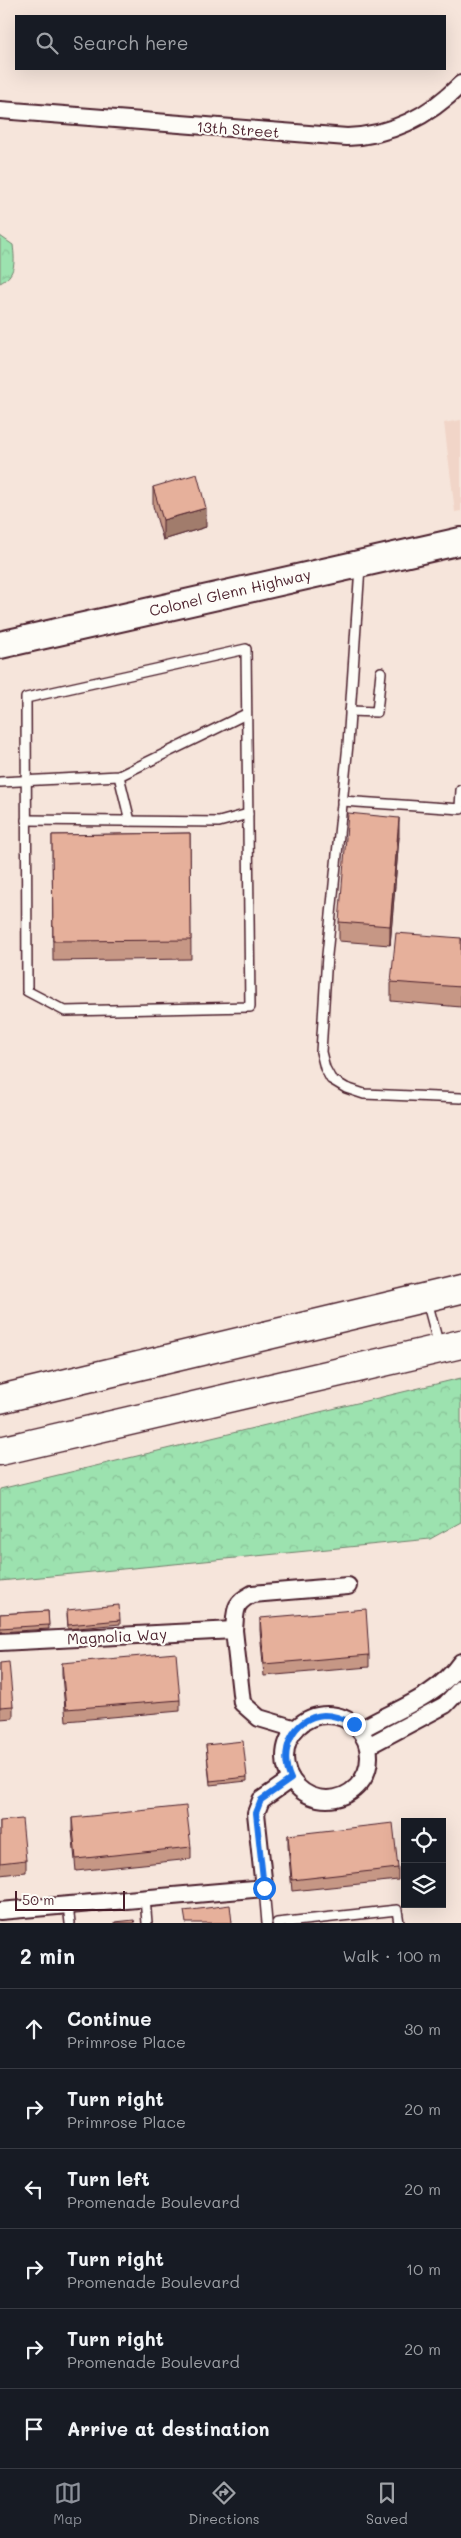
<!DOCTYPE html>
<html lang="en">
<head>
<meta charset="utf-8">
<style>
  body { margin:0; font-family:Mali,sans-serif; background:#20242c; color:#f1f3f6 }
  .controls { position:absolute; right:15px; bottom:15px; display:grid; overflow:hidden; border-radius:0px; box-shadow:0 5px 20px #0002 }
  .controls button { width:45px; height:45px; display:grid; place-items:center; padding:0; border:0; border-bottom:1px solid #363941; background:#171b24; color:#f1f3f6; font:25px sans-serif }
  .scale { position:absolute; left:15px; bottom:12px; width:110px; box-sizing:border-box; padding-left:5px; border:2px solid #4a1f2b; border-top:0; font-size:14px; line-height:18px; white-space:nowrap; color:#4a1f2b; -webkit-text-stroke:4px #fdfcf7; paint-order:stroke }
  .stop { position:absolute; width:15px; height:15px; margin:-11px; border:4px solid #1a73e8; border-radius:50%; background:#fff }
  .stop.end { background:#1a73e8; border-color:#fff; box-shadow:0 1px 5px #0008 }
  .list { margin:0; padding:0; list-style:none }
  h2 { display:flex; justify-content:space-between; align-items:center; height:65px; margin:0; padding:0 20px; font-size:21px }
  h2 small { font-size:16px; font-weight:400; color:#9ea1a6 }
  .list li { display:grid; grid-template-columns:32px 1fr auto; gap:15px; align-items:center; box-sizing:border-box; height:80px; padding:0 20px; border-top:1px solid #363941 }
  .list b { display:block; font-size:19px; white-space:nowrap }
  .list p { margin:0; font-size:16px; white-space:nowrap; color:#9ea1a6 }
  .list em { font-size:16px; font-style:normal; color:#9ea1a6 }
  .icon { flex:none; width:28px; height:28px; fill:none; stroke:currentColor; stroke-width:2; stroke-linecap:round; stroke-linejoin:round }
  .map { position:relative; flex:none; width:461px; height:1923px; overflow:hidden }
  .search { position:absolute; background:#171b24; box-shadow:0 5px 20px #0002; left:15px; right:15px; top:15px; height:55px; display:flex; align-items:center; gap:12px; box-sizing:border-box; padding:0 18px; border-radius:0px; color:#9ea1a6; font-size:19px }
  .sheet { height:545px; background:#171b24 }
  nav { display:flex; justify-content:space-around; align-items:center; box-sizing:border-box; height:70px; border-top:1px solid #363941; background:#171b24; font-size:14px; color:#9ea1a6 }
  nav a { display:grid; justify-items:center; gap:2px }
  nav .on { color:#8c9099 }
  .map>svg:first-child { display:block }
</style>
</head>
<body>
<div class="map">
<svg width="461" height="1923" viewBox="0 0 461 1923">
  <defs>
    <pattern id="forest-crowns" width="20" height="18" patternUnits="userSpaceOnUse" patternTransform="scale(1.25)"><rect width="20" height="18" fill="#9ce2af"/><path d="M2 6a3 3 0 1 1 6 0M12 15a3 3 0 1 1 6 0" fill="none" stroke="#88c197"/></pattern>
  </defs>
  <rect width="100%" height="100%" fill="#f6e5db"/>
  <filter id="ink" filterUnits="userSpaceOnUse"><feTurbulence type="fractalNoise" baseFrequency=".02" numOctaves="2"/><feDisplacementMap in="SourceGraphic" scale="10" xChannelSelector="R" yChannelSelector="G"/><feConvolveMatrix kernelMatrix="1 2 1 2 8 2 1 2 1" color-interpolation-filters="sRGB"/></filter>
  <g filter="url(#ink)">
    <polygon fill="#f1d5c8" points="461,420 461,511 455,512 444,423"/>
    <g fill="url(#forest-crowns)" stroke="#73806d">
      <path d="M 0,236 L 13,245 C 15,262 16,275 0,283 Z"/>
      <polygon points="461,1378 461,1522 430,1539 0,1581 0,1489"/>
    </g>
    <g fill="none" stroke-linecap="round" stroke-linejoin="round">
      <g stroke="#4a1f2b" stroke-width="12">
        <g id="lane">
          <polyline points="360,567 348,744 327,955 321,1052 325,1068 331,1079 346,1088 364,1094 461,1098"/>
          <polygon points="246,649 250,1007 65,1011 27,991 26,698"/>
          <polyline points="350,711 377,712 381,672"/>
          <polyline points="119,776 130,821"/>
          <polyline points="0,782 119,776 246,714"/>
          <polyline points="342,801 461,809"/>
          <polyline points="460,808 461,790"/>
          <polyline points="26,820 219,822 248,814"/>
          <polyline points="427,1301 439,1346"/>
          <polyline points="264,1888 267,1923"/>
          <polyline points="145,1898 147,1923"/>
          <polyline points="68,1905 70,1923"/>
          <polyline points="277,1923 397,1910 399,1923"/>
        </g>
      </g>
      <g stroke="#4a1f2b" stroke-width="20">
        <g id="street">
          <path d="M 0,110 L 347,137 C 393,135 429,116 461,84"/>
          <path d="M 234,1630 C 236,1610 233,1604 252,1594 L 348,1586"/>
          <polyline points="0,1642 234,1630 242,1703 259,1718 296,1729"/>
          <circle cx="327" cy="1757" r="42"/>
          <path d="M 360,1730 C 396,1709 436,1698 461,1662"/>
          <polyline points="368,1746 445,1705 461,1688"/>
          <polyline points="0,1911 264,1888 256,1813 261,1800 291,1779"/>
        </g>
      </g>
      <g stroke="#4a1f2b" stroke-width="30">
        <polyline id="primary" points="0,645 461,541"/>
      </g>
      <g stroke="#4a1f2b" stroke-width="31">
        <g id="highway">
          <polyline points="0,1399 461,1289"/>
          <polyline points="0,1451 461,1344"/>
        </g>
      </g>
      <use href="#lane" stroke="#fdfcf7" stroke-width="9"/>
      <use href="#street" stroke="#fdfcf7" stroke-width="16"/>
      <use href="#primary" stroke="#fdfcf7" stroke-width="26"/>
      <use href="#highway" stroke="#fdfcf7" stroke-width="28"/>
    </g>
    <g fill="#c69785" stroke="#4a1f2b">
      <polygon points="153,487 206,527 163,540 153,506"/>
      <polygon points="190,833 191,959 53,961 52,835"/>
      <polygon points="399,837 390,945 339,941 339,922"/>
      <polygon points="461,938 461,1007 391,1001 391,982"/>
      <polygon points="48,1611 49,1629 0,1632 0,1614"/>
      <polygon points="67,1614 120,1620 120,1624 68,1629"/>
      <polygon points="260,1618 369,1655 369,1667 264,1676 260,1630"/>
      <polygon points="0,1663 13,1706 13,1718 0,1719"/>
      <polygon points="62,1663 180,1700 180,1711 66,1721 62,1675"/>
      <polygon points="206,1745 247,1777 247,1781 210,1785"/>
      <polygon points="72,1818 191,1847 191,1859 76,1871 72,1830"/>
      <polygon points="0,1821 26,1860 26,1872 0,1875"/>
      <polygon points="288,1835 398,1868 398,1880 292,1891 288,1846"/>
    </g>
    <g fill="#a17b6c" stroke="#4a1f2b">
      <polygon points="206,508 206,527 163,540 163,520"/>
      <polygon points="399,818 399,837 390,945 390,926"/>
    </g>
    <g fill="#e6b09b" stroke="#4a1f2b">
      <polygon points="197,474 206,508 163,520 153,487"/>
      <polygon points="348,813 399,818 390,926 339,922"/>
      <polygon points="190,833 191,940 53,941 52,835"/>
      <polygon points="396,933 461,938 461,987 391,982"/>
      <polygon points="119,1605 120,1620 68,1625 67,1610"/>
      <polygon points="366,1609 369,1655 264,1664 260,1618"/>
      <polygon points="48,1611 49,1625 0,1628 0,1614"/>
      <polygon points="176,1653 180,1700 66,1709 62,1663"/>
      <polygon points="9,1662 13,1706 0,1707 0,1663"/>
      <polygon points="243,1741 247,1777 210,1781 206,1745"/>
      <polygon points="186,1806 191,1847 76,1859 72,1818"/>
      <polygon points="22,1819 26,1860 0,1863 0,1821"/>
      <polygon points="393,1823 398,1868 292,1880 288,1835"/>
      <polygon points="230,1905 232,1923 186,1923 184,1911"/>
      <polygon points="134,1920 135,1923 115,1923 115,1922"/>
    </g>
  </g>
  <g fill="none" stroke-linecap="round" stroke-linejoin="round" filter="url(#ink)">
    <path stroke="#1a73e8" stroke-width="6" d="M 264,1888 L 256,1813 L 261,1800 L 291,1779 C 278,1753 292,1717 324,1715 C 335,1715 344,1719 354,1724"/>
  </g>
  <g text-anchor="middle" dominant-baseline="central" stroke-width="4.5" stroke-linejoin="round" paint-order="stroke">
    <g font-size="15" fill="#4a1f2b" stroke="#fdfcf7">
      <text transform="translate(238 129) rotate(4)">13th Street</text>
      <text transform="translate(230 592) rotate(-13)">Colonel Glenn Highway</text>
      <text transform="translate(117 1636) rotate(-3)">Magnolia Way</text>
    </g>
  </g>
</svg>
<div class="controls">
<button><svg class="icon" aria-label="locate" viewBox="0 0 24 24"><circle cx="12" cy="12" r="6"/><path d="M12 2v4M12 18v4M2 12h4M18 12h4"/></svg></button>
<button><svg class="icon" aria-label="layers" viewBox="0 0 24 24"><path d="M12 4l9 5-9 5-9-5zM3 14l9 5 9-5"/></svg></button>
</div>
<div class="scale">50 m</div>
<div class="stop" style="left:264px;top:1888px"></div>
<div class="stop end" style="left:354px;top:1724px"></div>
<div class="search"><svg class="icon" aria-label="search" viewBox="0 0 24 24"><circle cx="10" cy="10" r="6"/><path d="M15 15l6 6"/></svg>Search here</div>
</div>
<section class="sheet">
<h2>2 min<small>Walk · 100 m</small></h2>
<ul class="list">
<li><svg class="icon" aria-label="ahead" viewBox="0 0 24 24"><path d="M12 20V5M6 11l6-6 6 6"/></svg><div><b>Continue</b><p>Primrose Place</p></div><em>30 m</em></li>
<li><svg class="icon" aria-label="right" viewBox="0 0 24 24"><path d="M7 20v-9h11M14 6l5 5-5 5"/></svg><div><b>Turn right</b><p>Primrose Place</p></div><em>20 m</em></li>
<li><svg class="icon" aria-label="left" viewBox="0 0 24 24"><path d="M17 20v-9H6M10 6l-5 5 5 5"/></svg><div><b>Turn left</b><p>Promenade Boulevard</p></div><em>20 m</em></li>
<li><svg class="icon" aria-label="right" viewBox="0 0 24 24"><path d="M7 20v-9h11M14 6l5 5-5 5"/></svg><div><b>Turn right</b><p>Promenade Boulevard</p></div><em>10 m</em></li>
<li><svg class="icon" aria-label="right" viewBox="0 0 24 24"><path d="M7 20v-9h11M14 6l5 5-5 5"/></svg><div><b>Turn right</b><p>Promenade Boulevard</p></div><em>20 m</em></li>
<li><svg class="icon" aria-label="arrive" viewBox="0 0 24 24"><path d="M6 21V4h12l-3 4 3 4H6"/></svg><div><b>Arrive at destination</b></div></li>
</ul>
</section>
<nav>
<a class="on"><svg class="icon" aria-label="map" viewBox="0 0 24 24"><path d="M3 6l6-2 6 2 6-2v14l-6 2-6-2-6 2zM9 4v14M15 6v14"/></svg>Map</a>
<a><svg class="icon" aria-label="directions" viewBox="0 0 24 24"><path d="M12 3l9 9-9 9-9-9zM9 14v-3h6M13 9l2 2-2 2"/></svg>Directions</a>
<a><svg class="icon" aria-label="saved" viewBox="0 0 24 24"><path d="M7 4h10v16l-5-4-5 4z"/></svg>Saved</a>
</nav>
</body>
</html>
